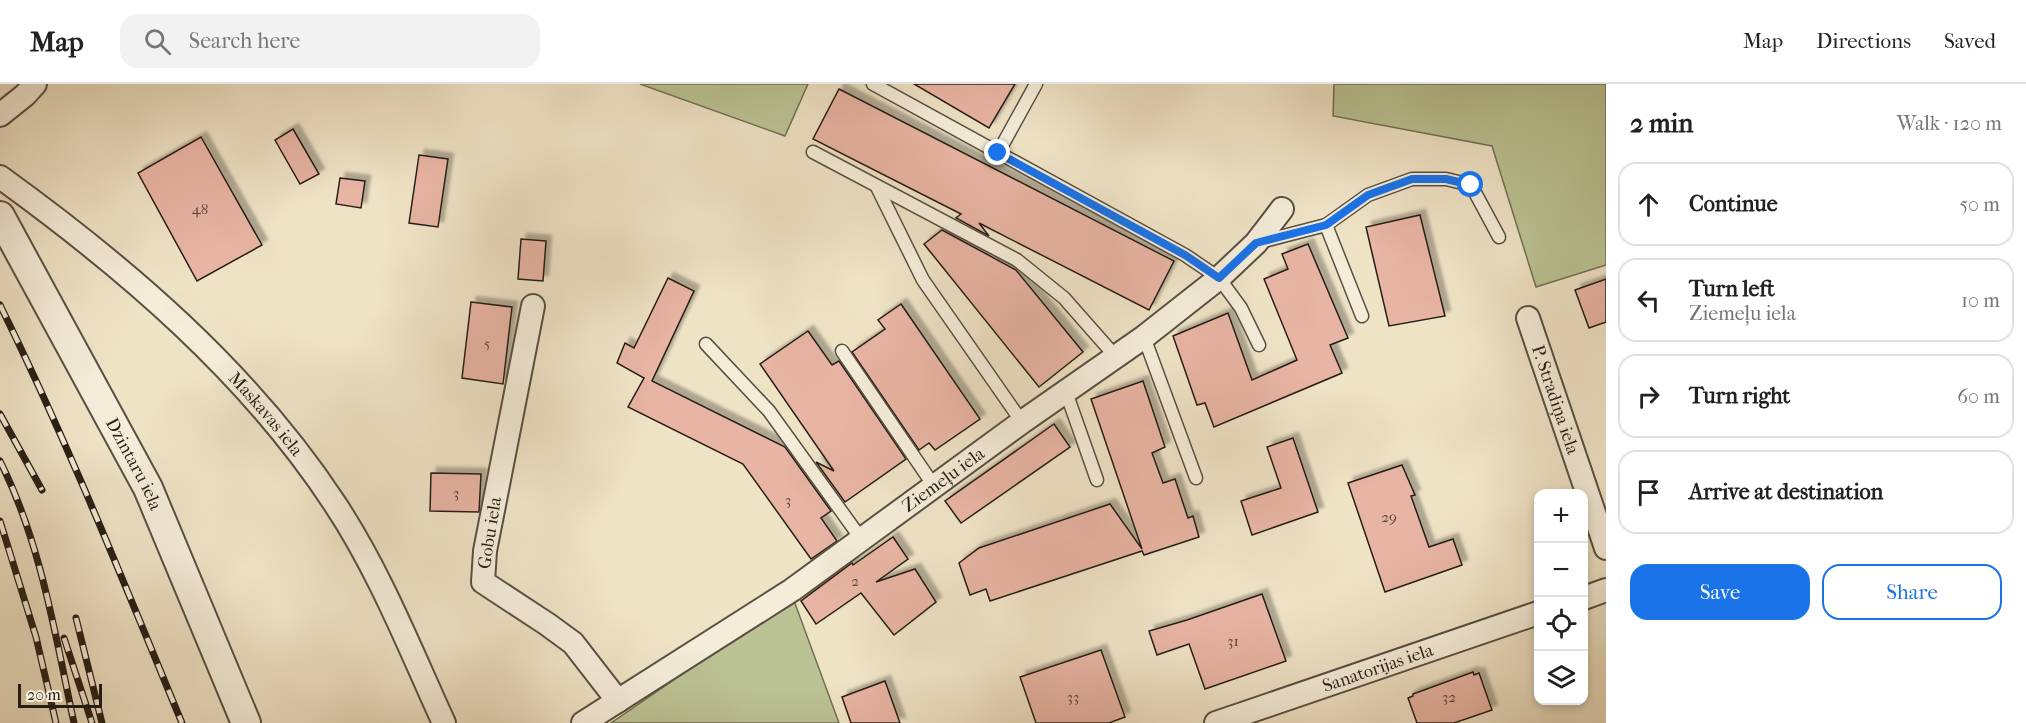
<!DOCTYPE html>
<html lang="en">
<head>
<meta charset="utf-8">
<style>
  body { margin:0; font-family:"IM FELL French Canon",serif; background:#f2f2f2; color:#222 }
  .controls { position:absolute; right:18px; bottom:18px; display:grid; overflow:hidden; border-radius:12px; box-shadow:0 3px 9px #0003 }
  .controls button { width:54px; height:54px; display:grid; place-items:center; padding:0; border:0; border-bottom:2px solid #e0e0e0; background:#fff; color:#222; font:30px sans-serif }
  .scale { position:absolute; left:18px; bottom:15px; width:84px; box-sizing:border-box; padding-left:6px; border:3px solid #271f16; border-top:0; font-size:16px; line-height:21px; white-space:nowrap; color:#271f16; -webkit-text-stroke:4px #f5edda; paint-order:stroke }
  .stop { position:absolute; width:18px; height:18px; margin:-14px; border:4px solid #1a73e8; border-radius:50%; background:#fff }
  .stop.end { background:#1a73e8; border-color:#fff; box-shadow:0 2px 6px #0008 }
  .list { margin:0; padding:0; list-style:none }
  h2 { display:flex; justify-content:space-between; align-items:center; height:78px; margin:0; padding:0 24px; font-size:26px }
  h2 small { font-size:20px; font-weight:400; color:#767676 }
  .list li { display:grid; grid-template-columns:39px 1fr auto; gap:18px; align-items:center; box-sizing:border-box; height:84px; margin:0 12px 12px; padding:0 12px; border:2px solid #e0e0e0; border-radius:18px }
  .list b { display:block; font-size:22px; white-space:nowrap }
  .list p { margin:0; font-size:20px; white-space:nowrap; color:#767676 }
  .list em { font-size:20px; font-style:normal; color:#767676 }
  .actions { display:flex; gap:12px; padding:18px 24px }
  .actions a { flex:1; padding:14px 0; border:2px solid #1a73e8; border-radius:18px; text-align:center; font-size:21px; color:#1a73e8 }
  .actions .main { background:#1a73e8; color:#fff }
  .icon { flex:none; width:33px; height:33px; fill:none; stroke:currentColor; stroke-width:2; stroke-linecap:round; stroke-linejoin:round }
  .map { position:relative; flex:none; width:1606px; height:639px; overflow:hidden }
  header { display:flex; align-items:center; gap:36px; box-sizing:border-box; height:84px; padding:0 30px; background:#fff; border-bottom:2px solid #e0e0e0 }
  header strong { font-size:28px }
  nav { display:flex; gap:33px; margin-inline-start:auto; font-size:21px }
  .search { width:420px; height:54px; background:#f2f2f2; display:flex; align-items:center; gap:15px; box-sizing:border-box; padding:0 21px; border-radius:18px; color:#767676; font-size:22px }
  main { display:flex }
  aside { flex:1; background:#fff }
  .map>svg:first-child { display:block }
</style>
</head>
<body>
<header>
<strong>Map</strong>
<div class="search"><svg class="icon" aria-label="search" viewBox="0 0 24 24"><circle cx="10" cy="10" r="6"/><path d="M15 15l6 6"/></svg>Search here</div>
<nav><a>Map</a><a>Directions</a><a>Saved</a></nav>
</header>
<main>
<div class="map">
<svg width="1606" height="639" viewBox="0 0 1606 639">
  <defs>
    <filter id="shadow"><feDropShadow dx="5.5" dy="-5.5" stdDeviation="1.5" flood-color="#0004"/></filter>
  </defs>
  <rect width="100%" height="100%" fill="#efe3c6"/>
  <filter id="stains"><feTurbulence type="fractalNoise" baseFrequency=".00333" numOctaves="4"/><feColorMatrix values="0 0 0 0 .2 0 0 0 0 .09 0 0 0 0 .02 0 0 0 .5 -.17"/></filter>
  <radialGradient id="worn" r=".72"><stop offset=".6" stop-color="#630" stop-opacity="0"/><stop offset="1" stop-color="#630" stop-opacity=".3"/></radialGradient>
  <g fill="#bbc394" stroke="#717155" stroke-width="1.5">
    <polygon points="640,0 808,0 785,52"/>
    <polygon points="1334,0 1606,0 1606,181 1536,203 1492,62 1333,32"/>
    <polygon points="793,514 839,639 611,639"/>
  </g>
  <g fill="#e8b4a3" stroke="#271f16" stroke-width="1.5" filter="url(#shadow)">
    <polygon points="914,0 1015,0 989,44"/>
    <polygon points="839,5 1174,177 1149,226 979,139 989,152 956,134 961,130 813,55"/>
    <polygon points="293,45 319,90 300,100 275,56"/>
    <polygon points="201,53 262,161 197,197 138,89"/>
    <polygon points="419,71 448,75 438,143 409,139"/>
    <polygon points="340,94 365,97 361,124 336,120"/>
    <polygon points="1420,131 1445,232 1389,242 1366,143"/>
    <polygon points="942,146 1016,186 1083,268 1039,303 924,160"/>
    <polygon points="521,155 546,157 543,197 518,195"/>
    <polygon points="1308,160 1348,254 1330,261 1342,289 1214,343 1205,319 1197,321 1173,252 1228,229 1252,296 1297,276 1264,195 1288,185 1282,170"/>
    <polygon points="668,194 694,207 652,297 785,363 831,427 821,434 837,457 811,475 743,380 628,323 644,294 617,279 625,259 634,264"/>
    <polygon points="1606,195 1606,238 1589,244 1575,206"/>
    <polygon points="471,218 512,223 503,300 462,294"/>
    <polygon points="901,220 980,335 935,366 929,359 919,366 852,268 885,245 878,236"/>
    <polygon points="808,247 832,281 839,277 906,375 845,418 816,378 834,387 760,280"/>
    <polygon points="1143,297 1165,363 1152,369 1163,399 1175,395 1188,434 1193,432 1199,453 1144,471 1142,467 990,517 986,505 970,511 959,479 979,464 1110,420 1142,465 1091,315"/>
    <polygon points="1054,340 1070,363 961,439 945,417"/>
    <polygon points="1293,354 1318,428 1252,451 1241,417 1281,404 1267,363"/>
    <polygon points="1402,381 1415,411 1411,412 1429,463 1453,455 1462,481 1385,508 1348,399"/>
    <polygon points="431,389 481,390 479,428 430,427"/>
    <polygon points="893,453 908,475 876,498 915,485 936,518 894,551 861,509 816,540 801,517 852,479 853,481"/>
    <polygon points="1262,510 1286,577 1205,605 1189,560 1157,571 1149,547 1187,536"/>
    <polygon points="1101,566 1125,633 1109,639 1036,639 1020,593"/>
    <polygon points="1473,588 1474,591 1479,589 1492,626 1454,639 1417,639 1408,614 1413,612 1413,610"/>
    <polygon points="885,597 900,639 851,639 842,613"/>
  </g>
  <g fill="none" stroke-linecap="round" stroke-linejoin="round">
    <g stroke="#595042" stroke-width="15">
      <g id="service">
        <polyline points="873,0 1185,171 1219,194 1241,224 1259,261"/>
        <polyline points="813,68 1017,176 1064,214 1116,273"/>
        <polyline points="998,69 1036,0"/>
        <polyline points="878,105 923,196 1022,338"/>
        <polyline points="1326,141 1368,111 1412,95 1446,95 1471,101 1499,153"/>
        <polyline points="1260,158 1326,141 1362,232"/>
        <polyline points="1144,253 1196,394"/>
        <polyline points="706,260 769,327 862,456"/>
        <polyline points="842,267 934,402"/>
        <polyline points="1066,308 1097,396"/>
      </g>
    </g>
    <g stroke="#595042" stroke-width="26">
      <g id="minor">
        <polyline points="0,31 25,11 35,0"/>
        <path id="s1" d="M 0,93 C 126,184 249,289 335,420 C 380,488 410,565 444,639"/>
        <polyline points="533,222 485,467 483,498 547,540 573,559 618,617"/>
        <path id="s2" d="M 1528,234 L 1606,464"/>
        <polyline points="1584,514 1606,506"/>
        <path id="s3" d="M 583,639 L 792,506 L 1022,338 L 1144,253 L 1219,194 L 1256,159 L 1282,125"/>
        <path id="s4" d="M 1216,639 L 1538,529"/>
      </g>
    </g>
    <g stroke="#595042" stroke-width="32">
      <g id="tertiary">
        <path id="s5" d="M 0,132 L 148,404 L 246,639"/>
      </g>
    </g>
    <use href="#service" stroke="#f5edda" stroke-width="12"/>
    <use href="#minor" stroke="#f5edda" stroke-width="22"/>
    <use href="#tertiary" stroke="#f5edda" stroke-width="28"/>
    <g stroke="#271f16" stroke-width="7">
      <g id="rail">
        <path d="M 0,221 C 67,357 124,499 182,639"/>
        <polyline points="0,330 42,406"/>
        <path d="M 0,377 C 41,459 55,550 74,639"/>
        <polyline points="0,437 36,553 56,639"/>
        <polyline points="76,534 102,639"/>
        <polyline points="64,554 92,639"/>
      </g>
    </g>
    <use href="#rail" stroke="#f5edda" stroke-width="4.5" stroke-dasharray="14" stroke-linecap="butt"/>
  </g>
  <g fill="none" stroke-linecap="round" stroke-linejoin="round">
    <polyline stroke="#1a73e8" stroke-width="8" points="998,69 1185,171 1219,194 1256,159 1326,141 1368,111 1412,95 1446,95 1471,101"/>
  </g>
  <g text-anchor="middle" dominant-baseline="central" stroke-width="6" stroke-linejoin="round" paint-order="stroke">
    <g font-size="15" fill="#574439">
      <text x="200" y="125">48</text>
      <text x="487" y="259">5</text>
      <text x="456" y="409">3</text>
      <text x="788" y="416">3</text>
      <text x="1389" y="433">29</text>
      <text x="855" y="497">2</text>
      <text x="1233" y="557">31</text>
      <text x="1073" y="613">33</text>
      <text x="1449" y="613">32</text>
    </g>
    <g font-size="18" fill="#271f16" stroke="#f5edda">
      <text stroke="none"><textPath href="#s2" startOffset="86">P. Stradiņa iela</textPath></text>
      <text stroke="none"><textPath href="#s1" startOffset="357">Maskavas iela</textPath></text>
      <text stroke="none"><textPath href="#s5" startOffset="282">Dzintaru iela</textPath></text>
      <text stroke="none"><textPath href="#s3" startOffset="435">Ziemeļu iela</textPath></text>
      <text transform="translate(490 449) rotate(-81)">Gobu iela</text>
      <text stroke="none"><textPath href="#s4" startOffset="171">Sanatorijas iela</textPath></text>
    </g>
  </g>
  <rect width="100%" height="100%" filter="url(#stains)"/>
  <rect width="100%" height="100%" fill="url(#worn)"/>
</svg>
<div class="controls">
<button>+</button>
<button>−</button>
<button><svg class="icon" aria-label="locate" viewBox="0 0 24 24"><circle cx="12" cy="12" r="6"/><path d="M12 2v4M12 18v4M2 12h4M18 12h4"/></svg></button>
<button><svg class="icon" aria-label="layers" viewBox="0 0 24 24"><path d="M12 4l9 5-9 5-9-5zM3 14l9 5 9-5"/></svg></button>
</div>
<div class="scale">20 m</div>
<div class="stop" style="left:1471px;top:101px"></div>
<div class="stop end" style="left:998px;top:69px"></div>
</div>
<aside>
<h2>2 min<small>Walk · 120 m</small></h2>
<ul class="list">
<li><svg class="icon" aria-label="ahead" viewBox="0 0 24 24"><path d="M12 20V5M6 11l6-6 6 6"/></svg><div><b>Continue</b></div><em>50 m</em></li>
<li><svg class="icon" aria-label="left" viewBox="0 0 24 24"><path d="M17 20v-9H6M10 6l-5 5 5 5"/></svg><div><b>Turn left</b><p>Ziemeļu iela</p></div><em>10 m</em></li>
<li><svg class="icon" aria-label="right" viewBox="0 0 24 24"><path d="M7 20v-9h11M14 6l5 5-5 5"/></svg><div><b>Turn right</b></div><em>60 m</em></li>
<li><svg class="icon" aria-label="arrive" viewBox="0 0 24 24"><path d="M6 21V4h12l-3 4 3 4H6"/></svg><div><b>Arrive at destination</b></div></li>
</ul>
<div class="actions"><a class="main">Save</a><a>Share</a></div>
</aside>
</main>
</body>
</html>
